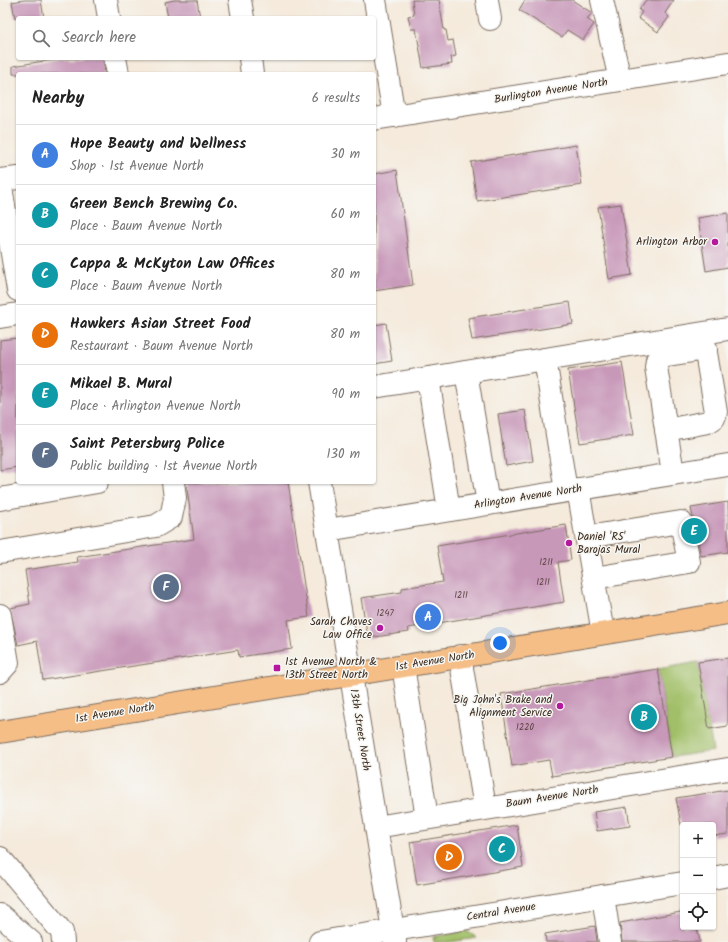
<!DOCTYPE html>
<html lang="en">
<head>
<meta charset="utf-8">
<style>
  body { margin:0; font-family:Kalam,sans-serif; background:#f6f6f6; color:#222 }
  .controls { position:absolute; right:12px; bottom:12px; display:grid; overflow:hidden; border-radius:4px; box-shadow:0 1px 3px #0004 }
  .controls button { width:36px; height:36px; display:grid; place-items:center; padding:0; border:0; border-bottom:1px solid #e0e0e0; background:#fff; color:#222; font:20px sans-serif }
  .you { position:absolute; left:500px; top:643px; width:14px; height:14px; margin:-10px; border:3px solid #fff; border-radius:50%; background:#1a73e8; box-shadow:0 0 0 6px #1a73e833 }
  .badge { display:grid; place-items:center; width:26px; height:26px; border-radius:50%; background:#0f766e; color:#fff; font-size:13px; font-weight:700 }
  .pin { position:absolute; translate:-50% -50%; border:2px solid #fff; box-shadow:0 1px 4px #0006 }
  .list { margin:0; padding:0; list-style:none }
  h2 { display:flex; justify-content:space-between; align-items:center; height:52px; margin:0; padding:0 16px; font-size:17px }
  h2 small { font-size:13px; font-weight:400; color:#767676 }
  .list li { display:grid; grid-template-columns:26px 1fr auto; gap:12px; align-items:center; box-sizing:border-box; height:60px; padding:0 16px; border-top:1px solid #e0e0e0 }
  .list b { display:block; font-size:15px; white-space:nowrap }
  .list p { margin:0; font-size:13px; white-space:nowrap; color:#767676 }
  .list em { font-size:13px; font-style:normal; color:#767676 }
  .icon { flex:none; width:22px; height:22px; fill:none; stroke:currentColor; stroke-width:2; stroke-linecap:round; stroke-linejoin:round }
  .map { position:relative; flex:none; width:728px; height:942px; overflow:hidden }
  .search { position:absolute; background:#fff; box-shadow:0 1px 3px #0004; left:16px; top:16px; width:360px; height:44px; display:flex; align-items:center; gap:10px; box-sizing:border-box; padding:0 14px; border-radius:4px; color:#767676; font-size:15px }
  .panel { position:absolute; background:#fff; box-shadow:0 1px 3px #0004; left:16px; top:72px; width:360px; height:412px; border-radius:4px }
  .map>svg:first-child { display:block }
</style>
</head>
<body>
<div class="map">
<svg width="728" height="942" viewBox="0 0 728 942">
  <rect width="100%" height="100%" fill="#f6f6f2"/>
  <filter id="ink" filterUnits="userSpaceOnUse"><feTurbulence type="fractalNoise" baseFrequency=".025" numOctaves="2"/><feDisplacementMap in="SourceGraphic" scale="8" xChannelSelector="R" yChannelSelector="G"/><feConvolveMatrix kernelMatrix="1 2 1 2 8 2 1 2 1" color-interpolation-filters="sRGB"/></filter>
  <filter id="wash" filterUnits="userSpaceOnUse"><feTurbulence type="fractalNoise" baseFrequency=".012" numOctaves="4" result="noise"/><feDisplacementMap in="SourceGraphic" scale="16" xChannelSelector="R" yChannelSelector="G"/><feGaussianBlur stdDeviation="0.9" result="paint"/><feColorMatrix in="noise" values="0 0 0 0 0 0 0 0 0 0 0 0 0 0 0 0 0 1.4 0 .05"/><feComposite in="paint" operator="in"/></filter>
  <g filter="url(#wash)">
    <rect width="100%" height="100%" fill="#f5eadb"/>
    <g fill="#a1bf67" stroke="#6e7442">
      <polygon points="698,662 713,751 672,757 658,669"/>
      <polygon points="467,931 477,938 449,942 434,942 433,937"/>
    </g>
    <g id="blocks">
      <g fill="#c898b9">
        <polygon points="24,0 41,0 44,18 15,18 12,2"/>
        <polygon points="174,0 197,0 200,18 168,18 165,2"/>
        <polygon points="412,0 439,0 444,30 446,30 448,41 453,40 456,56 451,57 452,64 423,68 416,29 411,29 408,16 414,15"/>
        <polygon points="525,0 572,0 592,13 587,19 594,24 583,40 567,30 562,37 519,10"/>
        <polygon points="646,0 674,0 665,13 669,17 658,32 638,18 642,12 639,10"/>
        <polygon points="63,58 103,58 105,74 13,74 13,66"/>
        <polygon points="576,145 582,185 477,201 471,162"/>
        <polygon points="397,170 413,285 374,291 374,174"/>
        <polygon points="621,204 632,275 609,279 598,207"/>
        <polygon points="728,213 728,267 706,271 698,218"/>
        <polygon points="570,302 573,324 472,340 468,318"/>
        <polygon points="386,323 392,361 374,364 374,325"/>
        <polygon points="18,338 18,467 0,470 0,340"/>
        <polygon points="622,362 634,435 580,443 568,370"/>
        <polygon points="525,410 533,461 506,466 498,414"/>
        <polygon points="186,482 288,482 309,617 288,620 292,649 239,657 238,650 43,680 37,641 18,645 10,608 30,604 25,570 78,562 77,557 194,539"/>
        <polygon points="728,502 728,552 701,556 691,508"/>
        <polygon points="566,525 571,560 558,562 564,602 408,628 409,632 368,638 361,598 402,592 402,588 443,582 437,546"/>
        <polygon points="728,658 728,726 709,729 698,662"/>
        <polygon points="658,669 672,757 552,776 549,760 512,766 501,694"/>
        <polygon points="728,790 728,834 713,836 713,825 681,825 676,798"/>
        <polygon points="627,807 630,826 597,831 594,812"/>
        <polygon points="517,825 523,867 417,885 410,842"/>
        <polygon points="681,912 683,927 697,927 700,942 622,942 620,923"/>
        <polygon points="595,926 597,942 546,942 545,934"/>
      </g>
    </g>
  </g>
  <g filter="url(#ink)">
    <use href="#blocks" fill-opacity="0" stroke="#7c6d60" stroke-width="1"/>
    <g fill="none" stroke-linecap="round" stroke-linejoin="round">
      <g stroke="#7c6d60" stroke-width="24">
        <g id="minor">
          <polyline points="106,0 109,18"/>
          <polyline points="240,0 243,18"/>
          <polyline points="375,0 394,116"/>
          <polyline points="487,0 490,19"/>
          <polyline points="602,0 620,80"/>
          <polyline points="115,58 118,74"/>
          <polyline points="250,58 252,74"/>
          <polyline points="374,119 728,63"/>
          <polyline points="0,180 18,178"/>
          <polyline points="0,181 18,290"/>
          <polyline points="0,317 18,314"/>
          <polyline points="545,359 566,491"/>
          <polyline points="466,372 488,504"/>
          <polyline points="428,378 449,510"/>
          <polyline points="374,387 728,329"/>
          <polyline points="666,430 708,422 714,418 716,412 703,335"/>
          <polyline points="673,473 656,367 657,360 661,356 706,349"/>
          <polyline points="319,482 395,942"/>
          <polyline points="578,489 603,633"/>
          <polyline points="0,499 97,482"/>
          <polyline points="327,530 728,465"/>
          <polyline points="587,537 681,522 689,562 594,578"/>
          <polyline points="0,552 156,526 171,517 175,498 173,482"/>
          <polyline points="0,615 8,663 0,672"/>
          <polyline points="460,656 485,808"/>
          <polyline points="403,666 427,818"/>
          <polyline points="376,827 728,769"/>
          <polyline points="0,858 62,932 63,942"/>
          <polyline points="713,878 728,875"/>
          <polyline points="603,896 610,942"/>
          <polyline points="0,915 31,942"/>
          <polyline points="320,942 683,883"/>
        </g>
      </g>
      <g stroke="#7c6d60" stroke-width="24">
        <polyline id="major" points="0,732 728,613"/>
      </g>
      <use href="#minor" stroke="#fff" stroke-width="22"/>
      <use href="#major" stroke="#f6be87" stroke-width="22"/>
    </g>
  </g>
  <g fill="#b5179e" stroke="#f6f6f2" stroke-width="1.5">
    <circle cx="715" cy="242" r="4"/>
    <circle cx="569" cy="543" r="4"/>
    <circle cx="380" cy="628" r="4"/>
    <rect x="273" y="664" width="8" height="8" rx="2"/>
    <circle cx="560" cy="706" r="4"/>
  </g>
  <g text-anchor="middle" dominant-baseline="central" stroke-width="3" stroke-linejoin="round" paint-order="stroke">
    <g font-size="9" fill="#5e4645">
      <text x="546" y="562">1211</text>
      <text x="543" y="582">1211</text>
      <text x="461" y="595">1211</text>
      <text x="385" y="613">1247</text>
      <text x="525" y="727">1220</text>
    </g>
    <g font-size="11" fill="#3b2a1e" stroke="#f6f6f2">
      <text transform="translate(551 91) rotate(-9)">Burlington Avenue North</text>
      <text transform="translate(528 497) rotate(-9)">Arlington Avenue North</text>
      <text transform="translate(435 661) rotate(-9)">1st Avenue North</text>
      <text transform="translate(115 713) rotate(-9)">1st Avenue North</text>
      <text transform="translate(360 730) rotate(81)">13th Street North</text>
      <text transform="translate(552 797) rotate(-9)">Baum Avenue North</text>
      <text transform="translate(501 912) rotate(-9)">Central Avenue</text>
    </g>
    <g font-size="11" fill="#3b2a1e" stroke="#f6f6f2" text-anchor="end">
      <text x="707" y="242">Arlington Arbor</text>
      <text x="577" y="537" text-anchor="start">Daniel 'R5'<tspan x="577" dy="13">Barojas Mural</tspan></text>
      <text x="372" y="622">Sarah Chaves<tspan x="372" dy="13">Law Office</tspan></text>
      <text x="285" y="662" text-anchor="start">1st Avenue North &amp;<tspan x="285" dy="13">13th Street North</tspan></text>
      <text x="552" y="700">Big John's Brake and<tspan x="552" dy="13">Alignment Service</tspan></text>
    </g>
  </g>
</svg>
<div class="controls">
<button>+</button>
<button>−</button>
<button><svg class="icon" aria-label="locate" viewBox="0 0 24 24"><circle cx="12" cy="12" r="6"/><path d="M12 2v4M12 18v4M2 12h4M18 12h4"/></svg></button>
</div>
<div class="you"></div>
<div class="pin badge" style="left:428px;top:617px;background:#3f7fe0">A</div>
<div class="pin badge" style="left:644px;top:717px;background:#0f9aa8">B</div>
<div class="pin badge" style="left:502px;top:849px;background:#0f9aa8">C</div>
<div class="pin badge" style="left:449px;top:857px;background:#e8710a">D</div>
<div class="pin badge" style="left:694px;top:531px;background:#0f9aa8">E</div>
<div class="pin badge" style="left:166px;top:587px;background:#5c6f8a">F</div>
<div class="search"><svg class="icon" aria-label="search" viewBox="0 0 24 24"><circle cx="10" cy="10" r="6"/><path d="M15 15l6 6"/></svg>Search here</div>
<section class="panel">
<h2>Nearby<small>6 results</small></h2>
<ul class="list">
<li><span class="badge" style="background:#3f7fe0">A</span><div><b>Hope Beauty and Wellness</b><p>Shop · 1st Avenue North</p></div><em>30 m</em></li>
<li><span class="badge" style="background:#0f9aa8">B</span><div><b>Green Bench Brewing Co.</b><p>Place · Baum Avenue North</p></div><em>60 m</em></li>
<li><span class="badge" style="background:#0f9aa8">C</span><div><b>Cappa &amp; McKyton Law Offices</b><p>Place · Baum Avenue North</p></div><em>80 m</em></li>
<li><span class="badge" style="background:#e8710a">D</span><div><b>Hawkers Asian Street Food</b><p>Restaurant · Baum Avenue North</p></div><em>80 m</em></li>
<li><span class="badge" style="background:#0f9aa8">E</span><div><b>Mikael B. Mural</b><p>Place · Arlington Avenue North</p></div><em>90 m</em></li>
<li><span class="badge" style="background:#5c6f8a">F</span><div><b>Saint Petersburg Police</b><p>Public building · 1st Avenue North</p></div><em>130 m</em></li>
</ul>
</section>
</div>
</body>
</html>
